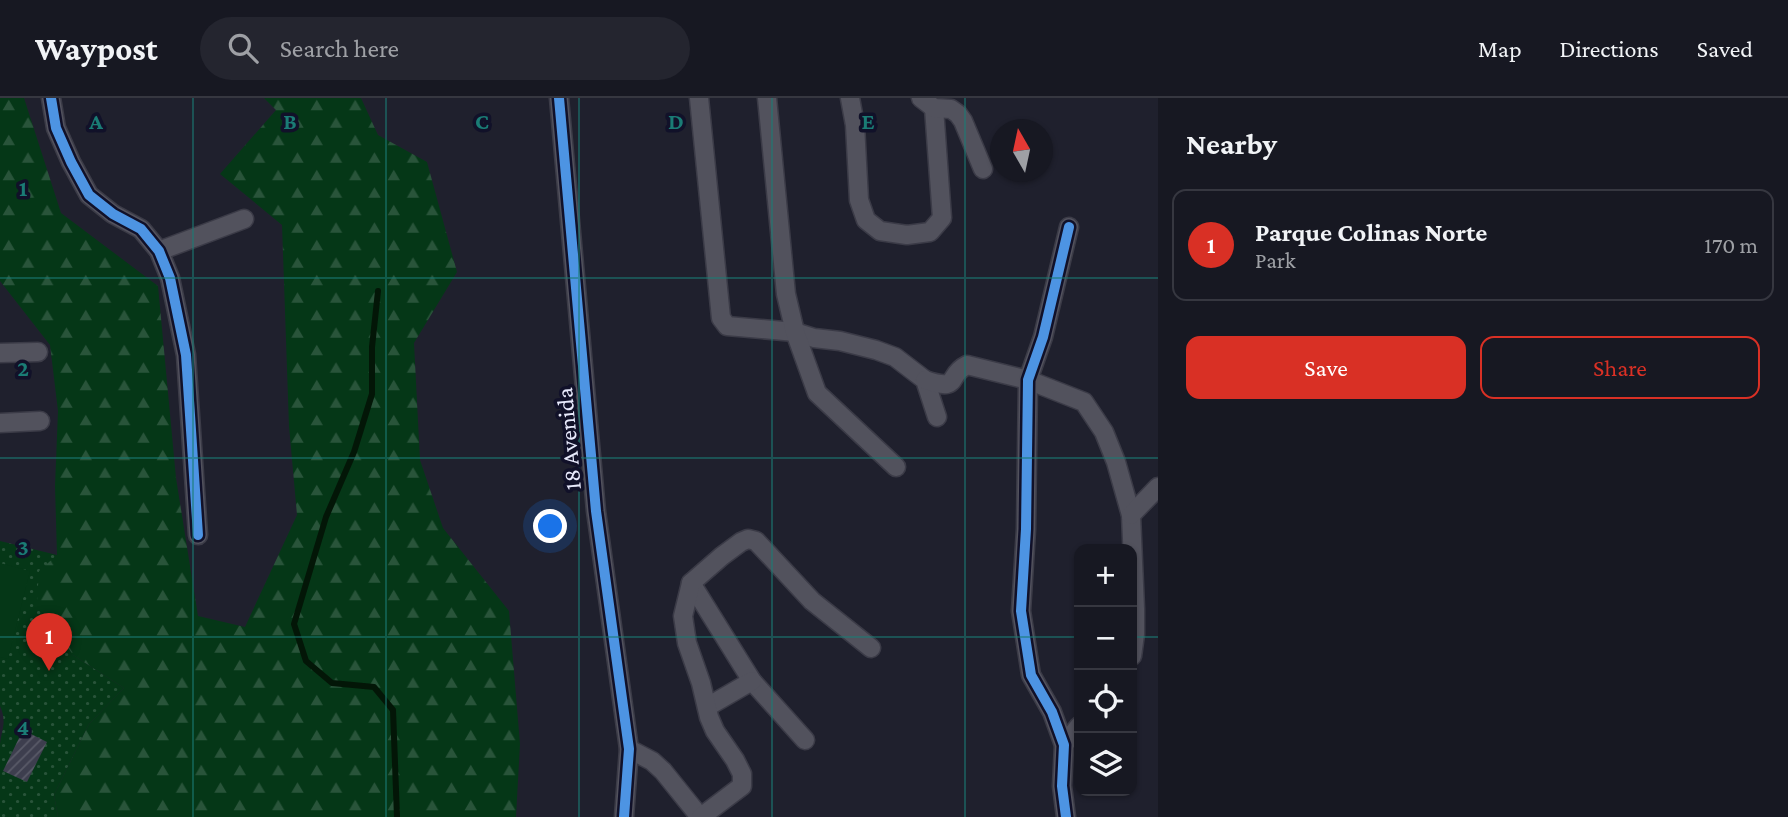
<!DOCTYPE html>
<html lang="en">
<head>
<meta charset="utf-8">
<style>
  body { margin:0; font-family:"Crimson Pro",serif; background:#24252f; color:#f1f3f6 }
  .controls { position:absolute; right:21px; bottom:21px; display:grid; overflow:hidden; border-radius:14px; box-shadow:0 2px 5px #0004 }
  .controls button { width:63px; height:63px; display:grid; place-items:center; padding:0; border:0; border-bottom:2px solid #363740; background:#171822; color:#f1f3f6; font:35px sans-serif }
  .compass { position:absolute; left:990px; top:21px; width:63px; height:63px; border-radius:50%; background:#171822; box-shadow:0 2px 5px #0004; rotate:351deg }
  .you { position:absolute; left:551px; top:429px; width:24px; height:24px; margin:-18px; border:5px solid #fff; border-radius:50%; background:#1a73e8; box-shadow:0 0 0 10px #1a73e833 }
  .badge { display:grid; place-items:center; width:46px; height:46px; border-radius:50%; background:#d93025; color:#fff; font-size:23px; font-weight:700 }
  .pin { position:absolute; translate:-50% -58px; filter:drop-shadow(0 2px 4px #0008) }
  .pin::after { content:''; position:absolute; top:37px; width:24px; height:21px; background:inherit; clip-path:polygon(0 0,100% 0,50% 100%) }
  .list { margin:0; padding:0; list-style:none }
  h2 { display:flex; justify-content:space-between; align-items:center; height:91px; margin:0; padding:0 28px; font-size:30px }
  h2 small { font-size:23px; font-weight:400; color:#9ea0a5 }
  .list li { display:grid; grid-template-columns:46px 1fr auto; gap:21px; align-items:center; box-sizing:border-box; height:112px; margin:0 14px 14px; padding:0 14px; border:2px solid #363740; border-radius:14px }
  .list b { display:block; font-size:26px; white-space:nowrap }
  .list p { margin:0; font-size:23px; white-space:nowrap; color:#9ea0a5 }
  .list em { font-size:23px; font-style:normal; color:#9ea0a5 }
  .actions { display:flex; gap:14px; padding:21px 28px }
  .actions a { flex:1; padding:16px 0; border:2px solid #d93025; border-radius:14px; text-align:center; font-size:24px; color:#d93025 }
  .actions .main { background:#d93025; color:#fff }
  .icon { flex:none; width:38px; height:38px; fill:none; stroke:currentColor; stroke-width:2; stroke-linecap:round; stroke-linejoin:round }
  .map { position:relative; flex:none; width:1158px; height:719px; overflow:hidden }
  header { display:flex; align-items:center; gap:42px; box-sizing:border-box; height:98px; padding:0 35px; background:#171822; border-bottom:2px solid #363740 }
  header strong { font-size:33px }
  nav { display:flex; gap:38px; margin-inline-start:auto; font-size:24px }
  .search { width:490px; height:63px; background:#24252f; display:flex; align-items:center; gap:18px; box-sizing:border-box; padding:0 24px; border-radius:38px; color:#9ea0a5; font-size:26px }
  main { display:flex }
  aside { flex:1; background:#171822 }
  .map>svg:first-child { display:block }
</style>
</head>
<body>
<header>
<strong>Waypost</strong>
<div class="search"><svg class="icon" aria-label="search" viewBox="0 0 24 24"><circle cx="10" cy="10" r="6"/><path d="M15 15l6 6"/></svg>Search here</div>
<nav><a>Map</a><a>Directions</a><a>Saved</a></nav>
</header>
<main>
<div class="map">
<svg width="1158" height="719" viewBox="0 0 1158 719">
  <defs>
    <pattern id="grass-dots" width="8" height="8" patternUnits="userSpaceOnUse" patternTransform="scale(1.75)"><rect width="8" height="8" fill="#053717"/><path d="M2 2h.1M6 6h.1" fill="none" stroke="#29543a" stroke-width="1.8" stroke-linecap="round"/></pattern>
    <pattern id="forest-firs" width="22" height="20" patternUnits="userSpaceOnUse" patternTransform="scale(1.75)"><rect width="22" height="20" fill="#053717"/><path d="M5 1l3.5 6h-7zM16 11l3.5 6h-7z" fill="#29543a"/></pattern>
    <pattern id="building-hatch" width="6" height="6" patternUnits="userSpaceOnUse" patternTransform="scale(1.75)"><rect width="6" height="6" fill="#3d3e4e"/><path d="M-1 1l2-2M0 6l6-6M5 7l2-2" fill="none" stroke="#595a68"/></pattern>
  </defs>
  <rect width="100%" height="100%" fill="#1f202d"/>
  <path fill="url(#grass-dots)" d="M 0,443 L 57,457 L 73,557 L 124,590 L 89,626 L 54,697 L 58,719 L 0,719 C 0,695 0,670 0,646 C 2,630 7,624 0,608 Z"/>
  <polygon fill="url(#forest-firs)" points="0,0 24,0 61,115 158,188 176,380 198,518 245,529 297,417 289,328 282,127 220,76 276,12 264,0 361,0 378,37 427,64 457,174 414,245 420,362 443,430 509,513 520,646 516,719 58,719 54,697 89,626 124,590 73,557 37,503 39,473 57,457 55,388 58,313 50,247 0,183"/>
  <polygon fill="#053717" points="0,465 30,473 8,561 0,559"/>
  <g fill="none" stroke-linecap="round" stroke-linejoin="round">
    <polyline stroke="#031607" stroke-width="6" points="378,193 372,249 372,296 354,354 326,419 294,526 306,563 332,585 374,589 393,612 397,719"/>
  </g>
  <polygon fill="url(#building-hatch)" points="23,632 47,644 27,684 3,673"/>
  <g fill="none" stroke-linecap="round" stroke-linejoin="round">
    <g stroke="#3b3b47" stroke-width="21">
      <g id="street">
        <polyline points="51,0 56,30 71,64 89,97 113,116 141,131 159,153 170,180 186,257 198,437"/>
        <polyline points="559,0 596,413 629,651 624,719"/>
        <polyline points="699,0 721,220 727,228 795,234 814,240 840,243 876,252 895,259 925,282 937,319"/>
        <polyline points="767,0 786,196 795,234 817,295 896,369"/>
        <polyline points="850,0 855,27 859,102 866,122 880,133 907,137 930,134 942,120 934,10"/>
        <polyline points="921,0 934,10 951,11 958,16 963,23 983,71"/>
        <polyline points="159,153 244,121"/>
        <polyline points="0,255 38,254"/>
        <path d="M 925,282 C 962,294 945,278 967,267 L 1028,282 L 1084,304 L 1104,334 L 1116,364 L 1131,417 L 1135,511 L 1135,536 L 1132,558"/>
        <polyline points="0,325 40,323"/>
        <polyline points="1131,417 1158,389"/>
        <polyline points="691,485 752,583 805,642"/>
        <polyline points="707,609 752,583"/>
        <polyline points="1064,647 1079,628"/>
        <polyline points="629,651 652,663 663,673 700,719"/>
        <polyline points="701,719 742,688 742,676 735,662 715,633 709,619 701,585 687,545 683,518 691,485 722,458 741,444 748,441 756,443 812,503 871,550"/>
        <polyline points="1066,719 1062,688 1064,647 1052,614 1031,577 1021,513 1026,431 1028,282 1043,239 1069,129"/>
      </g>
    </g>
    <use href="#street" stroke="#52525d" stroke-width="18"/>
    <g stroke="#111129" stroke-width="15">
      <g id="cycleway">
        <polyline points="51,0 56,30 71,64 89,97 113,116 141,131 159,153 170,180 186,257 198,437"/>
        <polyline points="559,0 596,413 629,651 624,719"/>
        <polyline points="1066,719 1062,688 1064,647 1052,614 1031,577 1021,513 1026,431 1028,282 1043,239 1069,129"/>
      </g>
    </g>
    <use href="#cycleway" stroke="#4d94e3" stroke-width="10"/>
  </g>
  <path fill="none" stroke="#1a7c75" stroke-width="2" stroke-opacity="0.55" d="M 193,0 L 193,719M 386,0 L 386,719M 579,0 L 579,719M 772,0 L 772,719M 965,0 L 965,719M 0,180 L 1158,180M 0,360 L 1158,360M 0,539 L 1079,539M 1132,539 L 1158,539"/>
  <g text-anchor="middle" dominant-baseline="central" stroke-width="7" stroke-linejoin="round" paint-order="stroke">
    <g font-size="24" fill="#e8eafc" stroke="#111129">
      <text transform="translate(568 341) rotate(-95)">18 Avenida</text>
    </g>
  </g>
  <g font-size="23" text-anchor="middle" font-weight="bold" fill="#1a7c75" stroke="#111129" stroke-width="7" stroke-linejoin="round" paint-order="stroke">
    <text x="96" y="31">A</text>
    <text x="290" y="31">B</text>
    <text x="482" y="31">C</text>
    <text x="676" y="31">D</text>
    <text x="868" y="31">E</text>
    <text x="23" y="98">1</text>
    <text x="23" y="278">2</text>
    <text x="23" y="457">3</text>
    <text x="23" y="637">4</text>
  </g>
</svg>
<div class="controls">
<button>+</button>
<button>−</button>
<button><svg class="icon" aria-label="locate" viewBox="0 0 24 24"><circle cx="12" cy="12" r="6"/><path d="M12 2v4M12 18v4M2 12h4M18 12h4"/></svg></button>
<button><svg class="icon" aria-label="layers" viewBox="0 0 24 24"><path d="M12 4l9 5-9 5-9-5zM3 14l9 5 9-5"/></svg></button>
</div>
<svg class="compass" viewBox="-18 -18 36 36"><path d="M0-13l5 13h-10z" fill="#e53935"/><path d="M0 13l5-13h-10z" fill="#9ea0a5"/></svg>
<div class="you"></div>
<div class="pin badge" style="left:49px;top:573px">1</div>
</div>
<aside>
<h2>Nearby<small></small></h2>
<ul class="list">
<li><span class="badge">1</span><div><b>Parque Colinas Norte</b><p>Park</p></div><em>170 m</em></li>
</ul>
<div class="actions"><a class="main">Save</a><a>Share</a></div>
</aside>
</main>
</body>
</html>
